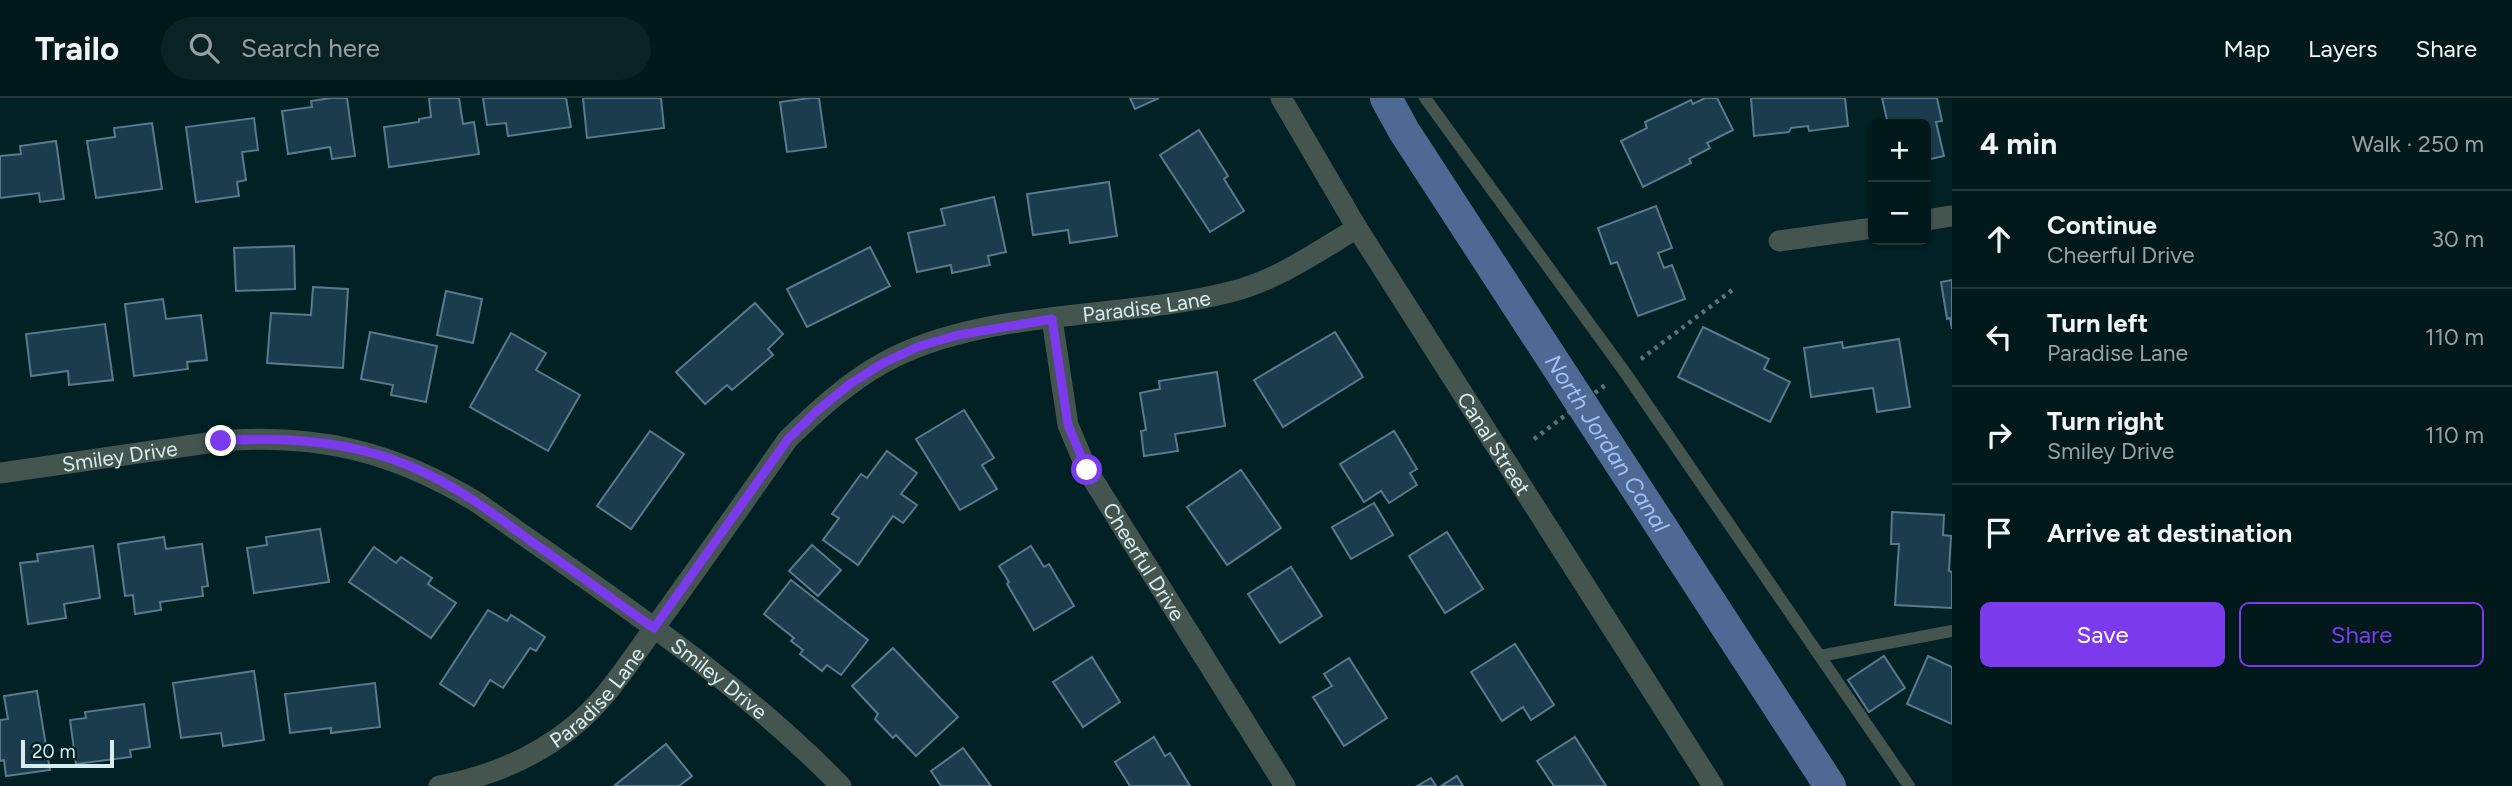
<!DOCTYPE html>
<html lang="en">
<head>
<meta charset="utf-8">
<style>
  body { margin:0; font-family:Figtree,sans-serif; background:#0b2224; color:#f1f3f6 }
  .controls { position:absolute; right:21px; top:21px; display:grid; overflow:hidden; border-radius:10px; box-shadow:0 2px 5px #0004 }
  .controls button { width:63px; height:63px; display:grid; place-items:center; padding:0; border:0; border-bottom:2px solid #23383a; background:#01191b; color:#f1f3f6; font:35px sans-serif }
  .scale { position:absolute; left:21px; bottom:18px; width:93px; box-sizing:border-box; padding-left:7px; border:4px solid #d7eef0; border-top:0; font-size:19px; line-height:24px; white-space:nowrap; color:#d7eef0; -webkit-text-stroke:5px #012124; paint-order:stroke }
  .stop { position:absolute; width:21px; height:21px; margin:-16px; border:5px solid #7c3aed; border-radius:50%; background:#fff }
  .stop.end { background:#7c3aed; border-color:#fff; box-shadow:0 2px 7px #0008 }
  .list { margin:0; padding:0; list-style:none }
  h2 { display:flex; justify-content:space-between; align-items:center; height:91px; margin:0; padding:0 28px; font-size:30px }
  h2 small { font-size:23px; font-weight:400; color:#96a0a3 }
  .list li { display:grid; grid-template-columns:46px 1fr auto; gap:21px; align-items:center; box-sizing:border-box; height:98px; padding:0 28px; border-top:2px solid #23383a }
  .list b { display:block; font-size:26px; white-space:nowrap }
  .list p { margin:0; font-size:23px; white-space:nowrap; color:#96a0a3 }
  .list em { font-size:23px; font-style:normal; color:#96a0a3 }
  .actions { display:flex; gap:14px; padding:21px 28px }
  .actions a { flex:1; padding:16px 0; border:2px solid #7c3aed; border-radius:10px; text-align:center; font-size:24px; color:#7c3aed }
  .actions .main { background:#7c3aed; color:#fff }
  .icon { flex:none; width:38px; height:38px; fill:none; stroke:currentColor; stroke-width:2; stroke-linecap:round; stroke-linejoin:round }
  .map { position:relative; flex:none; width:1952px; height:688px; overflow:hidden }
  header { display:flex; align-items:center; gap:42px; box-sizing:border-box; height:98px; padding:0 35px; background:#01191b; border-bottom:2px solid #23383a }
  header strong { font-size:33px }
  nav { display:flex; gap:38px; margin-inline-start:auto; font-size:24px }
  .search { width:490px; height:63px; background:#0b2224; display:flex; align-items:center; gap:18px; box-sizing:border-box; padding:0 24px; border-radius:38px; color:#96a0a3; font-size:26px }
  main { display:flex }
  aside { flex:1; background:#01191b }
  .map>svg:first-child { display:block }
</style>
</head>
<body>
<header>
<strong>Trailo</strong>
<div class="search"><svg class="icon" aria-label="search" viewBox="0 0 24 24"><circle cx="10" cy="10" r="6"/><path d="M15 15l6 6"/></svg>Search here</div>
<nav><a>Map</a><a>Layers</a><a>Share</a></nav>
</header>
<main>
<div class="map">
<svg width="1952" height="688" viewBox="0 0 1952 688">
  <rect width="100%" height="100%" fill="#012124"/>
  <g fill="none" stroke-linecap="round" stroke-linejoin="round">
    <path stroke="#4f6995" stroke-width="32" id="s1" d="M 1386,0 L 1404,33 L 1830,688"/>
  </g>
  <g fill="#1b3c4c" stroke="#587a8c" stroke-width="2">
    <polygon points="331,0 347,0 355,58 332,61 330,49 288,56 282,13 312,9 311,3"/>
    <polygon points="429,0 459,0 463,26 474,24 479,56 389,69 384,29 419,24 419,21 431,19"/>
    <polygon points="483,0 566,0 571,29 508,38 506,25 487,27"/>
    <polygon points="583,0 661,0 664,30 587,40"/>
    <polygon points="810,0 819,0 826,49 787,54 780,4"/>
    <polygon points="1130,0 1159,0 1135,11"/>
    <polygon points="1705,0 1717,0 1733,32 1707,45 1710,50 1689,61 1691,65 1643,89 1621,43 1647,30 1645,24 1691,2 1693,6"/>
    <polygon points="1751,0 1845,0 1848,28 1809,33 1808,28 1791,30 1789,34 1754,38"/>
    <polygon points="1882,0 1937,0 1942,23 1936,24 1944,58 1926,62 1926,26 1888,26"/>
    <polygon points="254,20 258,52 242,54 246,82 237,84 239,98 196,104 186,29"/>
    <polygon points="152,25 162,91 96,100 87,43 115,39 114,30"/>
    <polygon points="1199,32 1228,78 1224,81 1244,113 1210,134 1160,57"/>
    <polygon points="56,43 64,101 40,104 39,95 0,100 0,58 21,56 20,48"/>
    <polygon points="1109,84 1117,138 1070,145 1068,132 1033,137 1027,96"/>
    <polygon points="994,99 1006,154 988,158 990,167 952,175 951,167 917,174 908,135 945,127 941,111"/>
    <polygon points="1656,108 1672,150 1658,155 1664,170 1672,167 1685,201 1638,218 1617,164 1611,166 1598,130"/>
    <polygon points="294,148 295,191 236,193 234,150"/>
    <polygon points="870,149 890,188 807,229 787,191"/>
    <polygon points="1952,182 1952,231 1950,220 1947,221 1941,184"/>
    <polygon points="313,189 348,191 343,270 267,265 271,215 311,217"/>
    <polygon points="446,193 482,201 473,245 437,237"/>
    <polygon points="163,201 166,221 201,217 207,262 187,264 188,271 134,278 125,206"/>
    <polygon points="755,205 783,236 768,251 773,257 732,292 727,287 705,306 676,274"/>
    <polygon points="105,226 113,282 69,287 68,273 31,278 26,236"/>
    <polygon points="1703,229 1769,261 1764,271 1790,284 1770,324 1678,279"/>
    <polygon points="370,234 437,248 426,304 391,297 393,287 361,281"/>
    <polygon points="1335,234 1363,279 1283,329 1254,282"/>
    <polygon points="511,235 546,255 536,272 580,297 548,353 470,309"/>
    <polygon points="1899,241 1910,309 1877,314 1873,290 1811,299 1804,250 1842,244 1843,250"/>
    <polygon points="1217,274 1225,328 1175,336 1178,353 1144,358 1141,333 1146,332 1140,295 1160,291 1159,283"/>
    <polygon points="964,312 994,360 982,367 997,391 960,412 916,341"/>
    <polygon points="650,333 684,356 631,431 597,408"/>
    <polygon points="1394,333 1417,371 1410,375 1417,387 1389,405 1381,393 1364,404 1340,366"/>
    <polygon points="887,353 917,375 901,396 917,407 903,425 893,418 858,467 823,442 839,420 832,416 861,376 867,380"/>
    <polygon points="1241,372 1281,430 1227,467 1187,409"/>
    <polygon points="1374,405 1393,437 1351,461 1332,429"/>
    <polygon points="1892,414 1944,417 1943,437 1951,438 1949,473 1952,474 1952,510 1895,507 1899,446 1891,446"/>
    <polygon points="320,431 329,484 254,495 247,450 267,447 266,439"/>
    <polygon points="1447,434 1483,491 1445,515 1409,458"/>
    <polygon points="164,439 166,451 202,446 208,488 202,489 203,498 160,504 161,512 135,516 133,497 125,498 118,446"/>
    <polygon points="812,447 841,472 818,498 789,473"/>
    <polygon points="93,448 100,500 64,506 66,520 28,526 20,465 38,463 37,456"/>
    <polygon points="1031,448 1044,469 1049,466 1074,508 1034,532 1007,486 1009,484 999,468"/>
    <polygon points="374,449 396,465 401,459 432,480 428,486 456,505 431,540 349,484"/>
    <polygon points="1291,469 1322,518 1280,545 1248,496"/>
    <polygon points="791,482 868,542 841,577 827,567 822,573 800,556 803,552 791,543 794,540 764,516"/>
    <polygon points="488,512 507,523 511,517 545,539 536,553 530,550 503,590 490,582 474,608 440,586"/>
    <polygon points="1515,546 1554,607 1531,622 1523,609 1502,623 1471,574"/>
    <polygon points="893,550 958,619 916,658 896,637 893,640 875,621 878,616 852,588"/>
    <polygon points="1884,558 1905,590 1869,614 1848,582"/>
    <polygon points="1928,558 1952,569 1952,626 1907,606"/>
    <polygon points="1092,559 1120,604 1083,629 1053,584"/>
    <polygon points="1349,560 1387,620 1344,648 1313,599 1332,588 1324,576"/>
    <polygon points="254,573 264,642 223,648 221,635 181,640 173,585"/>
    <polygon points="375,585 380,629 331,635 331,630 290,635 285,596"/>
    <polygon points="37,593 50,672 6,678 4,662 0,663 0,622 8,621 4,598"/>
    <polygon points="144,606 150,649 130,652 131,659 76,666 70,622 86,620 85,614"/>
    <polygon points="1154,639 1165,658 1170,655 1190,688 1130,688 1115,664"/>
    <polygon points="1575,639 1606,688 1554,688 1537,663"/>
    <polygon points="666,646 692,678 679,688 614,688"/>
    <polygon points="963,650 991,688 941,688 931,673"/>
    <polygon points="1457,678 1463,688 1441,688"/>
    <polygon points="1431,680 1436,688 1417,688"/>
  </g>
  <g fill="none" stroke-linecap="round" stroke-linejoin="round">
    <g stroke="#597578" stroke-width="4.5" stroke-dasharray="3.5 5" stroke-linecap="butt">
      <polyline points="1641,261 1735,190"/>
      <polyline points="1534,341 1608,285"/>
    </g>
    <g stroke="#44544f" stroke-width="12">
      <polyline points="1425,0 1624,273 1909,688"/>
      <polyline points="1820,558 1952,533"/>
    </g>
    <g stroke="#44544f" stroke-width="21">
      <polyline points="1926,122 1952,118"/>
      <polyline points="1779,143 1873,130"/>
      <path id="s2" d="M 1052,221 L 1068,327 L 1087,372 L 1285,688"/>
      <path id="s3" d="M 0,375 L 221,343 C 318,335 395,354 478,405 C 604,495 733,577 841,688"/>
      <path id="s4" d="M 439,688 C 488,679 531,662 570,631 C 606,603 629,564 655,529 C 700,467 744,404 788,341 C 817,313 847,285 883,265 C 982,210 1121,222 1230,194 C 1276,183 1317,154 1357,130"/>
    </g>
    <path stroke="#44544f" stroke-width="21" id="s5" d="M 1281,0 L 1357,130 L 1713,688"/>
  </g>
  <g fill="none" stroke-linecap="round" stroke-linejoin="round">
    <path stroke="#7c3aed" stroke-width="9" d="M 221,343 C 286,338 350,343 410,368 C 455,387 493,415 532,444 C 573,472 613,502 654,530 L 788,341 L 818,312 L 850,286 L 883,265 L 920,248 L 958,237 L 1052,221 L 1068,327 L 1087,372"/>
  </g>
  <g text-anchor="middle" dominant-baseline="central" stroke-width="5" stroke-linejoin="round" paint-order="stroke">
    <g font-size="21" fill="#d7eef0" stroke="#012124">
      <text stroke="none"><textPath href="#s4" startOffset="901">Paradise Lane</textPath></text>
      <text stroke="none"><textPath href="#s5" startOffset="406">Canal Street</textPath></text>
      <text stroke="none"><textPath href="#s3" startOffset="121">Smiley Drive</textPath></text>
      <text stroke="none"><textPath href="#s2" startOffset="264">Cheerful Drive</textPath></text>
      <text stroke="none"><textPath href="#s3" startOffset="791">Smiley Drive</textPath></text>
      <text stroke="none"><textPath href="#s4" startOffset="186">Paradise Lane</textPath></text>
    </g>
    <g font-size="23" font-style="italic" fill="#a0c1f7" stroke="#012124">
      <text stroke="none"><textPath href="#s1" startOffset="410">North Jordan Canal</textPath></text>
    </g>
  </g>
</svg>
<div class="controls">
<button>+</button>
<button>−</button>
</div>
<div class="scale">20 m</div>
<div class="stop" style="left:1087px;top:372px"></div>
<div class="stop end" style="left:221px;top:343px"></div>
</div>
<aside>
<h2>4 min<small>Walk · 250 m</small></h2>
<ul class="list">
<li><svg class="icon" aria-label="ahead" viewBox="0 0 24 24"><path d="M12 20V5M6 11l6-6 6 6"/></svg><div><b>Continue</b><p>Cheerful Drive</p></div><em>30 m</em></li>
<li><svg class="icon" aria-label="left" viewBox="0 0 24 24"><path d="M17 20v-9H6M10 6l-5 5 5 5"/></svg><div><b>Turn left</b><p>Paradise Lane</p></div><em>110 m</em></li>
<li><svg class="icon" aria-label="right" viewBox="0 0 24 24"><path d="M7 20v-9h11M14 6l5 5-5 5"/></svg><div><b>Turn right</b><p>Smiley Drive</p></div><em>110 m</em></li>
<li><svg class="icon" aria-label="arrive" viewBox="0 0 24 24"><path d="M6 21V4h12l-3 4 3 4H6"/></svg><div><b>Arrive at destination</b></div></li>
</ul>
<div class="actions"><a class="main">Save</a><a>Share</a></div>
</aside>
</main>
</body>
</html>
